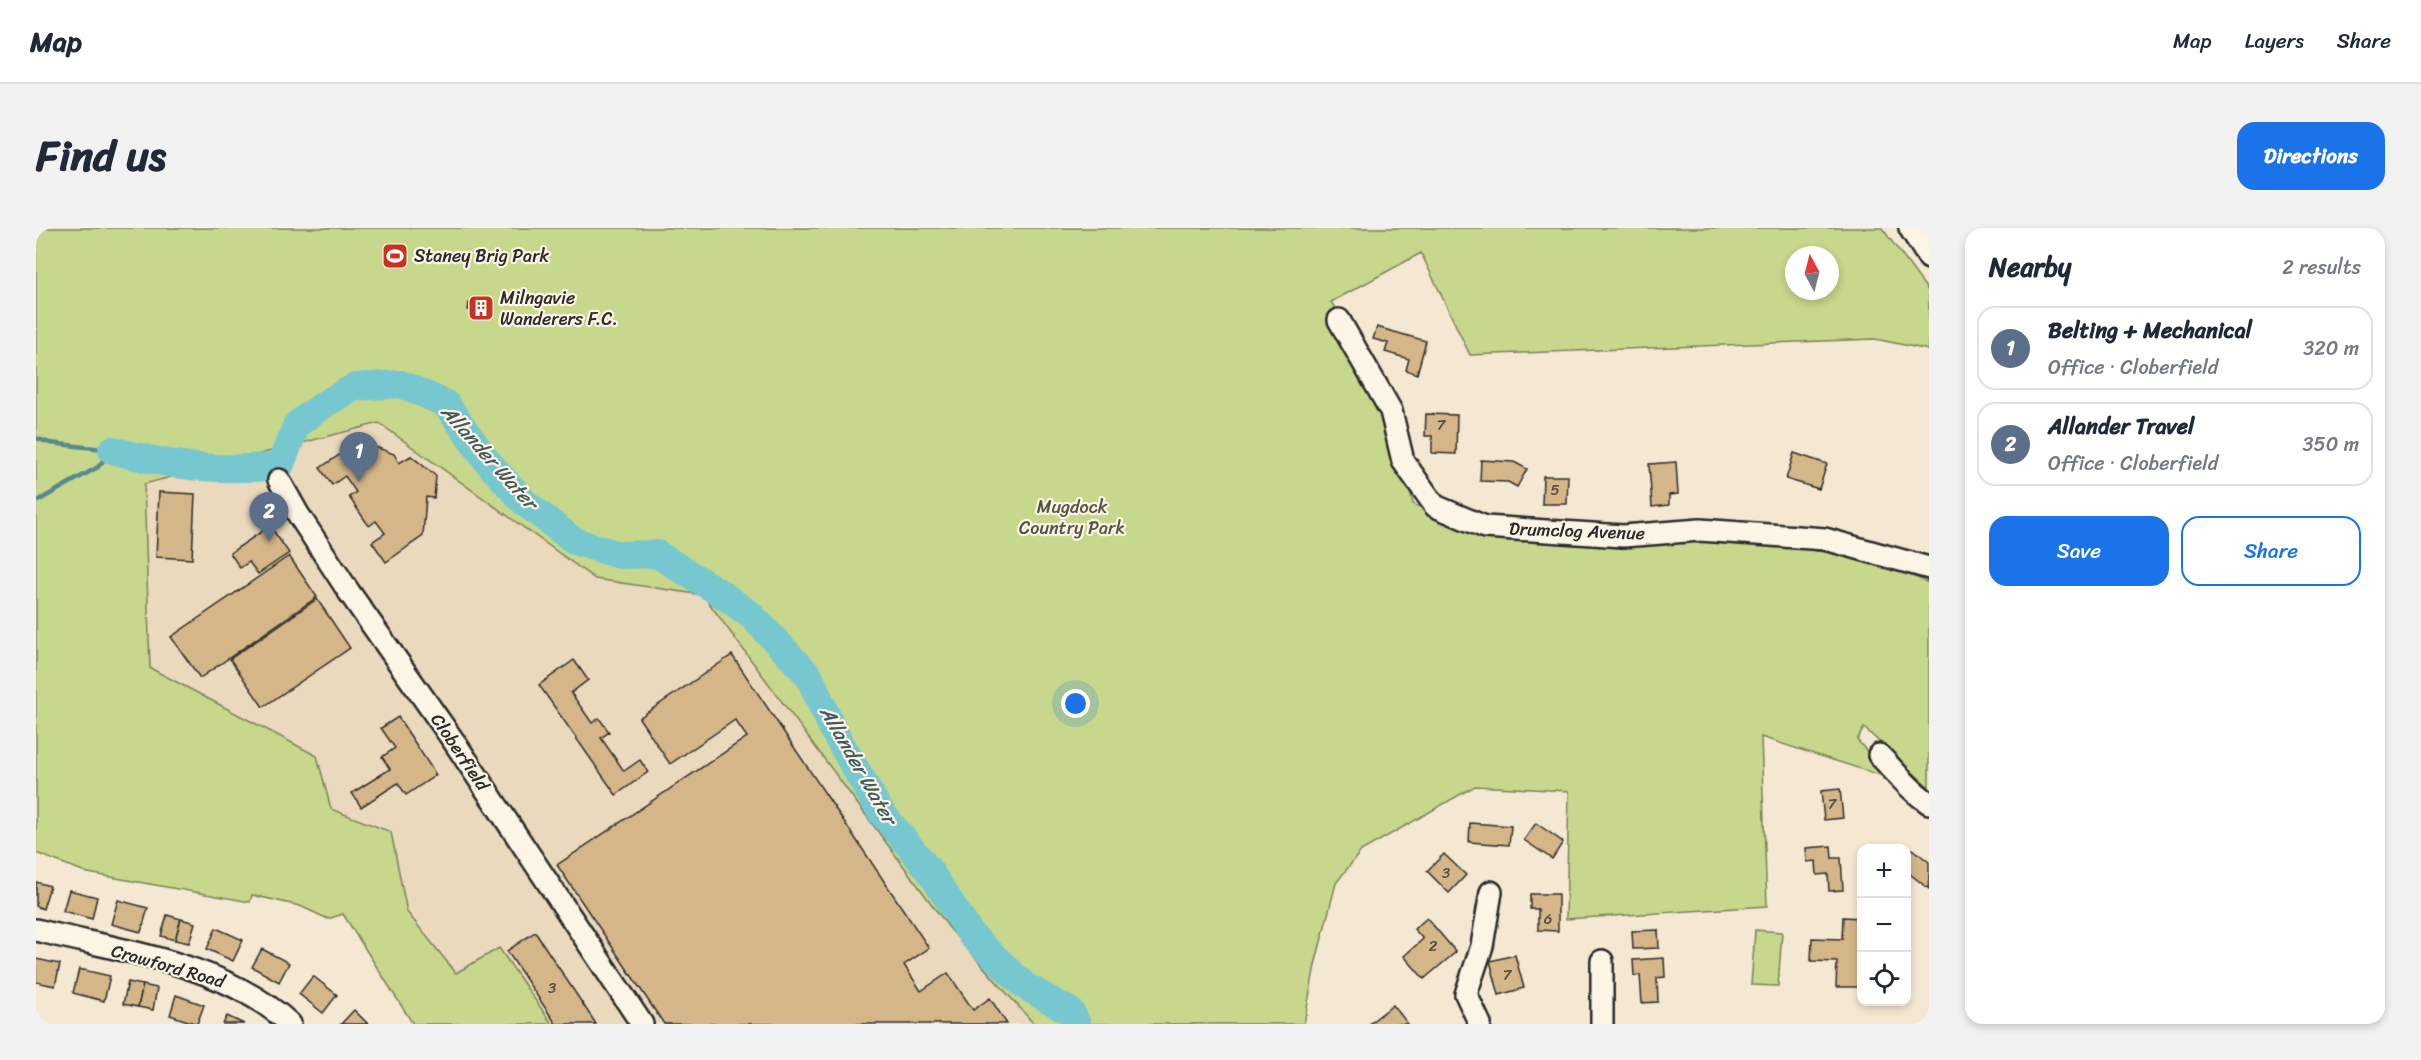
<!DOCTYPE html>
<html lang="en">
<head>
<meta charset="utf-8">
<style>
  body { margin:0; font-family:Sriracha,sans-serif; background:#f2f2f3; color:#1f2937 }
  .controls { position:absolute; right:18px; bottom:18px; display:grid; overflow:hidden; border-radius:12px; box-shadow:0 3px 9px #0003 }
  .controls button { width:54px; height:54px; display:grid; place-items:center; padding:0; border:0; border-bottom:2px solid #e0e1e3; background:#fff; color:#1f2937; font:30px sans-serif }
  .compass { position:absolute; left:1749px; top:18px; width:54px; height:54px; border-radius:50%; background:#fff; box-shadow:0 3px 9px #0003; rotate:353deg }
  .you { position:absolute; left:1040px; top:476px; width:21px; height:21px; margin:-15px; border:4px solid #fff; border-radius:50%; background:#1a73e8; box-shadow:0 0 0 9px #1a73e833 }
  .badge { display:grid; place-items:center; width:39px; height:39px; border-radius:50%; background:#1a73e8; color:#fff; font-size:20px; font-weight:700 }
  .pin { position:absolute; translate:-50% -50px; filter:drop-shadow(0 2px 3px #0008) }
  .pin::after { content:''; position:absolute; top:32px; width:21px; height:18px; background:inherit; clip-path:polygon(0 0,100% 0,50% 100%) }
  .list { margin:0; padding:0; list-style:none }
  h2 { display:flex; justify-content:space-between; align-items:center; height:78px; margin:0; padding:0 24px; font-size:26px }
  h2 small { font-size:20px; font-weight:400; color:#747a83 }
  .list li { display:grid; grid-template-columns:39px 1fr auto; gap:18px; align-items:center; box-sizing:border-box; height:84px; margin:0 12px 12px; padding:0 12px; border:2px solid #e0e1e3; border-radius:18px }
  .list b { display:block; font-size:22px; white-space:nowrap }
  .list p { margin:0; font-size:20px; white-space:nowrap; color:#747a83 }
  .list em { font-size:20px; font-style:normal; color:#747a83 }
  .actions { display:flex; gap:12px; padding:18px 24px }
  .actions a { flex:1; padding:14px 0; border:2px solid #1a73e8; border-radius:18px; text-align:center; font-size:21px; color:#1a73e8 }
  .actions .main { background:#1a73e8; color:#fff }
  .icon { flex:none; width:33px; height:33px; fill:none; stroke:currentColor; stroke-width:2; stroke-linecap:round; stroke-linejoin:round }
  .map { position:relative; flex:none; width:1893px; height:796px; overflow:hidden; border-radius:18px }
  header { display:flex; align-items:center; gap:36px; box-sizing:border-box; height:84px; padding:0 30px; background:#fff; border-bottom:2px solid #e0e1e3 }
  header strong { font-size:28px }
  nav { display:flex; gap:33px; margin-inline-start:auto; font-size:21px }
  .intro { display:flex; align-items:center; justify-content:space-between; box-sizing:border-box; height:144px; padding:0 36px }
  h1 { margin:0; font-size:42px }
  .button { padding:15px 27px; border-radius:18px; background:#1a73e8; color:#fff; font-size:21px; font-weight:700 }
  main { display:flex; gap:36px; padding:0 36px }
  aside { flex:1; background:#fff; border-radius:18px; box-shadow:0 3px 9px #0003 }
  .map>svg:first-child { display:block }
</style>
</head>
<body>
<header>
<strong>Map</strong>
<nav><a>Map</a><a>Layers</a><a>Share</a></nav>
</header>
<div class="intro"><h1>Find us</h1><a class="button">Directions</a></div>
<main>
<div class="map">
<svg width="1893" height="796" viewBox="0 0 1893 796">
  <rect width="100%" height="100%" fill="#f4e8d2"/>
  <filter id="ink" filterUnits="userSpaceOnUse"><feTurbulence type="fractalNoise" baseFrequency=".0167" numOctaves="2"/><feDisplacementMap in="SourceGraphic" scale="12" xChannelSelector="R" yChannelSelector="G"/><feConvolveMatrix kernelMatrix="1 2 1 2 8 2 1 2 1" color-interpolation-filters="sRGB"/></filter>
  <g filter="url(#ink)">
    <polygon fill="#ead9bc" points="343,195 559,351 667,367 914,701 998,796 516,796 463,720 420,745 371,684 355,604 295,581 281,528 114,440 107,257"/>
    <g fill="#c7d78b" stroke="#79815b" stroke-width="1.5" fill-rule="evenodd">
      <path d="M 0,0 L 1846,0 L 1893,64 L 1893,122 L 1839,111 L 1434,127 L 1385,25 L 1295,74 L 1353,161 L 1377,276 L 1447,308 L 1718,313 L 1838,332 L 1893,355 L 1893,559 L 1828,500 L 1821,512 L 1856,551 L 1725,509 L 1731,678 L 1530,691 L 1533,563 L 1439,558 L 1325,623 L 1300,655 L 1279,737 L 1268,796 L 998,796 L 914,701 L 667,367 L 559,351 L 343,195 L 108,256 L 114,440 L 281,528 L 295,581 L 355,604 L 371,684 L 420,745 L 463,720 L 516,796 L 377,796 L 307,686 L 292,691 L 264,678 L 216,667 L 214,674 L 52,645 L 0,625 ZM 1758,27 L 1794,27 L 1794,63 L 1758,63 Z"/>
      <polygon points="1719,702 1746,704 1742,758 1715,757"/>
    </g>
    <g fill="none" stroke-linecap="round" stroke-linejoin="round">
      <g stroke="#58898e" stroke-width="4.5">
        <polyline points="0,210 14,215 76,222"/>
        <polyline points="0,274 62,239 76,222"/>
      </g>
      <path stroke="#76c7d0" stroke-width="28" d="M 76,222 C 137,239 180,244 244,238 L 261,196 L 290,175 L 319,159 L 365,156 L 410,176 L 451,233 L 488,274 L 538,313 L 583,327 L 621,326 L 681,363 L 715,387 L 773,448 L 797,502 L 844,583 L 893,642 L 936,708 L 989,758 L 1035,784 L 1041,796"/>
    </g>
    <g fill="#d4b688" stroke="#2b2b2b" stroke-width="1.5">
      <polygon points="433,75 457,79 456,85 432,82"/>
      <polygon points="1341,99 1390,113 1381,146 1370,142 1373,131 1349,124 1352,115 1337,111"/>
      <polygon points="1390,186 1421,187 1420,226 1396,225 1396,208 1389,208"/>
      <polygon points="324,213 358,226 363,235 375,228 400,248 398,270 390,269 387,308 350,334 336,314 349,305 340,293 333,298 313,269 320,264 309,248 296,257 284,240"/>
      <polygon points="1758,225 1791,236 1783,261 1750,251"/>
      <polygon points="1445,232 1478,234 1491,241 1481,259 1472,254 1444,253"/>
      <polygon points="1640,234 1642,266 1633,267 1633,277 1616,279 1613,236"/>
      <polygon points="1507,248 1532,248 1531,276 1506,276"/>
      <polygon points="123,264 159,266 156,331 120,329"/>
      <polygon points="234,298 253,325 222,346 213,334 204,340 194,325"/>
      <polygon points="253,328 281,369 164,450 135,409"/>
      <polygon points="281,371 314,420 227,479 194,431"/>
      <polygon points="696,427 893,720 868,737 885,763 912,745 937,782 954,770 971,796 628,796 521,637 711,509 699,492 634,536 603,490"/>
      <polygon points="538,432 552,452 535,465 556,495 563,490 573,504 565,510 588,543 604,532 612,544 580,567 503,457"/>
      <polygon points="362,489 400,547 370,567 362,555 325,579 316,565 354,541 346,529 359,520 345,500"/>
      <polygon points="1804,561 1807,590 1788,592 1785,563"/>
      <polygon points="1434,595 1475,598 1473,617 1433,614"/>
      <polygon points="1500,595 1527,614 1516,631 1488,612"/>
      <polygon points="1795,618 1796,630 1805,630 1807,662 1793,663 1792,646 1781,647 1780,633 1771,634 1770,620"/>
      <polygon points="1877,621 1893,634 1893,661 1870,643 1870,629"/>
      <polygon points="1408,626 1430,647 1413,665 1391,643"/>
      <polygon points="0,654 14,658 7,681 0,678"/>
      <polygon points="33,662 61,669 56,691 27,683"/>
      <polygon points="1494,666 1522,666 1522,703 1502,702 1502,681 1494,681"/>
      <polygon points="82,672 112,680 105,704 75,696"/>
      <polygon points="131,687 145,691 139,712 125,708"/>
      <polygon points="1807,689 1825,690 1824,759 1800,759 1801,734 1775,733 1776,710 1806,711"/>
      <polygon points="1391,690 1420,724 1388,751 1368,728 1387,711 1378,701"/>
      <polygon points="145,691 159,695 153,715 139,712"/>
      <polygon points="180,700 207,712 197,733 171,721"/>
      <polygon points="1622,702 1623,720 1597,721 1596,703"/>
      <polygon points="499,704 560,796 520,796 471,723"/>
      <polygon points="226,721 253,735 243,754 216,739"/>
      <polygon points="1479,727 1488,760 1463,767 1454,733"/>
      <polygon points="1628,730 1629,749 1621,750 1622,774 1606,775 1604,747 1598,748 1597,732"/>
      <polygon points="0,731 24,736 19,758 0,754"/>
      <polygon points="43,741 74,748 68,773 37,765"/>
      <polygon points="277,748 301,767 287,785 263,766"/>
      <polygon points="92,754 107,757 102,779 87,776"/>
      <polygon points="107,757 121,760 117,782 102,779"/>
      <polygon points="140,767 168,777 161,796 134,787"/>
      <polygon points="1357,777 1372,796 1335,796 1334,795"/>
      <polygon points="318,782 332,796 305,796"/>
      <polygon points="191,788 208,796 187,796"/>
    </g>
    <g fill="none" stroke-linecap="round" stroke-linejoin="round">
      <g stroke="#2b2b2b" stroke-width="26">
        <g id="minor">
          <polyline points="1874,0 1893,30"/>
          <polyline points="1303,92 1355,183 1367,233 1399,278 1449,299 1587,308 1664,302 1789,311 1893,340"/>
          <polyline points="243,252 262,286 313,364 419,515 606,796"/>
          <path d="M 1843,527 C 1860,544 1873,562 1893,575"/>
          <path d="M 0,702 C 84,723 189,735 254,796"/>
          <polyline points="1444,796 1430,766 1446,718 1455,664"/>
          <polyline points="1566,796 1566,733"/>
        </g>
      </g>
      <use href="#minor" stroke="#fcf5e5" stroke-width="21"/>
    </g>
  </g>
  <defs>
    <g id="stadium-square" transform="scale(1.35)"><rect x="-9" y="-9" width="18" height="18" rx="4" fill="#c8321e" stroke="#fcf5e5"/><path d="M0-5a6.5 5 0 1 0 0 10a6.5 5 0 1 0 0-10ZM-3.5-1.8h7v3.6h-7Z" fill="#fff"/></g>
    <g id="building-square" transform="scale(1.35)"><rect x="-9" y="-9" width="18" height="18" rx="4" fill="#c8321e" stroke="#fcf5e5"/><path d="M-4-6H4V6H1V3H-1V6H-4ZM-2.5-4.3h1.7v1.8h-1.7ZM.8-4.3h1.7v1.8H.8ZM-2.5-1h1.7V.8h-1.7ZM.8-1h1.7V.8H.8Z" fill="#fff"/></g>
  </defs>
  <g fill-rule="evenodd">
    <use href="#stadium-square" x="359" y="28"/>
    <use href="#building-square" x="445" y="80"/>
  </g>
  <g text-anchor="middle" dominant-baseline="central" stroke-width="4.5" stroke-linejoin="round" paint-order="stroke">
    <g font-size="15" fill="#554e42">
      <text x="1405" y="197">7</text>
      <text x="1519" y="262">5</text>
      <text x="1796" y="576">7</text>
      <text x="1410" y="645">3</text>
      <text x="1512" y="691">6</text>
      <text x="1397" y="718">2</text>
      <text x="1471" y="747">7</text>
      <text x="516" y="760">3</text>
    </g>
    <g font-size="18" fill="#2b2b2b" stroke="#fcf5e5" text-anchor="start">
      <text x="378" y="28">Staney Brig Park</text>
      <text x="464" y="70">Milngavie<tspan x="464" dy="21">Wanderers F.C.</tspan></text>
    </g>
    <g font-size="18" fill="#525643" stroke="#fcf5e5">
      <text x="1036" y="279">Mugdock<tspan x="1036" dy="21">Country Park</tspan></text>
    </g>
    <g font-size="18" fill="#2b2b2b" stroke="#fcf5e5">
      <text transform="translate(1541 303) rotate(2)">Drumclog Avenue</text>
      <text transform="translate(424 524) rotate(56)">Cloberfield</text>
      <text transform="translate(132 738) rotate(16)">Crawford Road</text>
    </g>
    <g font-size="20" font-style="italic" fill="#425a5d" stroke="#fcf5e5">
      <text transform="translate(453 229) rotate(48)">Allander Water</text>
      <text transform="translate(822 537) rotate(60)">Allander Water</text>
    </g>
  </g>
</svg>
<div class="controls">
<button>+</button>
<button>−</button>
<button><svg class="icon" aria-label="locate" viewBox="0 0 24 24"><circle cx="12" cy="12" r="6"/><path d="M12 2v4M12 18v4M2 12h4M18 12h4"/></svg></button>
</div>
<svg class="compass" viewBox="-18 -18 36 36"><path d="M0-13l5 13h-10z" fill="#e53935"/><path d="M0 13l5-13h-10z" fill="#747a83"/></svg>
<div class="you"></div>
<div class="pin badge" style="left:323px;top:254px;background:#5c6f8a">1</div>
<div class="pin badge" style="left:233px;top:314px;background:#5c6f8a">2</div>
</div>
<aside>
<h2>Nearby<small>2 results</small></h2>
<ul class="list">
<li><span class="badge" style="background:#5c6f8a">1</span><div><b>Belting + Mechanical</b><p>Office · Cloberfield</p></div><em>320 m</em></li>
<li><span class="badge" style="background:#5c6f8a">2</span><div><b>Allander Travel</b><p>Office · Cloberfield</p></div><em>350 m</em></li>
</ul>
<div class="actions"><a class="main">Save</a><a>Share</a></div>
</aside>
</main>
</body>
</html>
